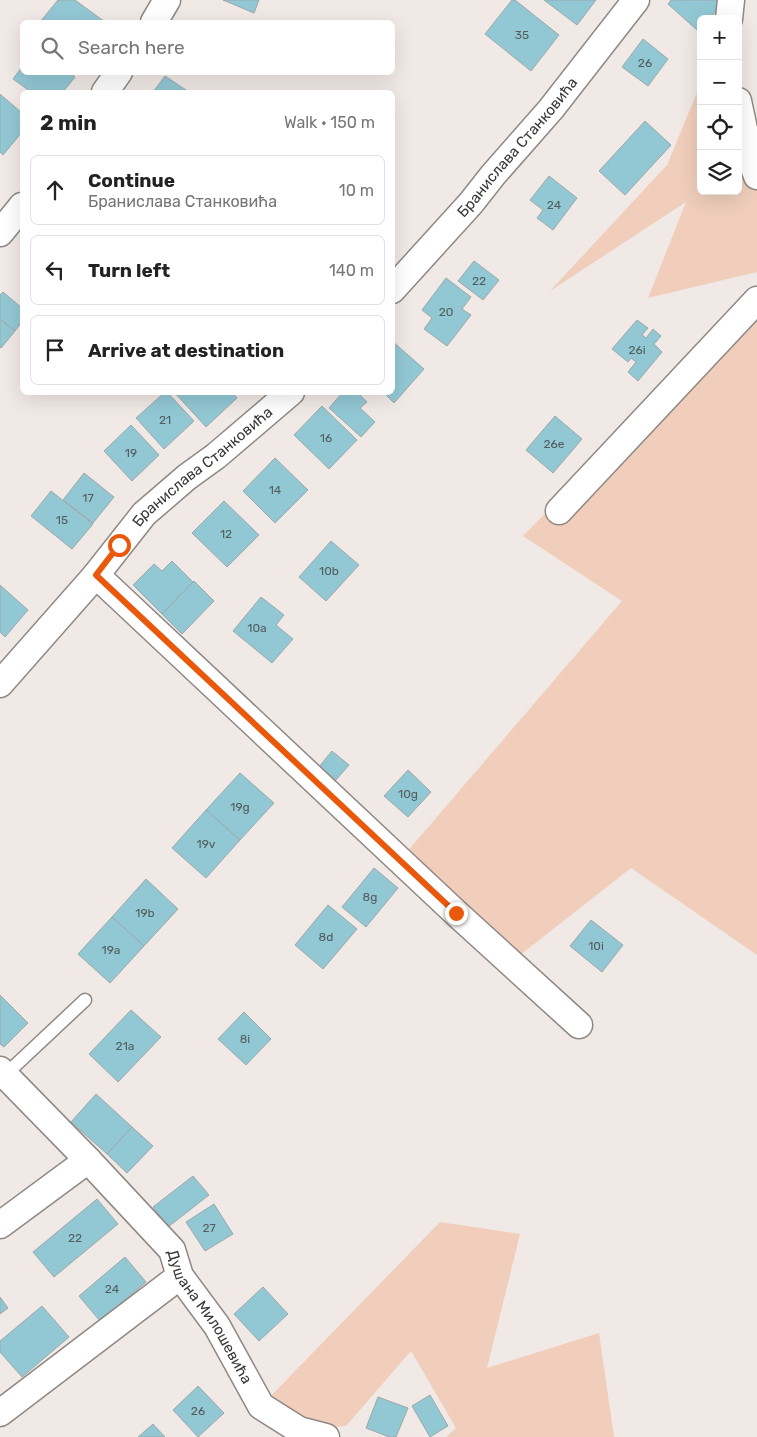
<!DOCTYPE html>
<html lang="en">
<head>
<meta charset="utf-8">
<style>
  body { margin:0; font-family:Rubik,sans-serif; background:#f6f6f6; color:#222 }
  .controls { position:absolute; right:15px; top:15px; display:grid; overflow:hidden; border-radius:8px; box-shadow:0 5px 20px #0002 }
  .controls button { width:45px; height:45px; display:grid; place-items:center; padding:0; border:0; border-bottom:1px solid #e0e0e0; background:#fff; color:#222; font:25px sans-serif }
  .stop { position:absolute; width:15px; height:15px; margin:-11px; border:4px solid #ea580c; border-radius:50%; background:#fff }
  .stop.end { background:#ea580c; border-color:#fff; box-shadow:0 1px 5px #0008 }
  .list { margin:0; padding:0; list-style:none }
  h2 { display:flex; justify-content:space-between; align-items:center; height:65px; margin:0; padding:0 20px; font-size:21px }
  h2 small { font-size:16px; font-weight:400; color:#767676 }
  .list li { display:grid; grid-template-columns:32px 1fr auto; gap:15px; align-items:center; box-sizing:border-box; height:70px; margin:0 10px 10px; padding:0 10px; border:1px solid #e0e0e0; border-radius:8px }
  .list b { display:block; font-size:19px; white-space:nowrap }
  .list p { margin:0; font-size:16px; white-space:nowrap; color:#767676 }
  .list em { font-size:16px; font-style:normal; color:#767676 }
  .icon { flex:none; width:28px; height:28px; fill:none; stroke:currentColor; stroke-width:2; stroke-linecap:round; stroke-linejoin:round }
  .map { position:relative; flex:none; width:757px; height:1437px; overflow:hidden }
  .search { position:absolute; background:#fff; box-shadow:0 5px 20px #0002; left:20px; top:20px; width:375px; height:55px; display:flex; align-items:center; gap:12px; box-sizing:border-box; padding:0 18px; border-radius:8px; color:#767676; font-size:19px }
  .panel { position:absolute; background:#fff; box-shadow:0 5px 20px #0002; left:20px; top:90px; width:375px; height:305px; border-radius:8px }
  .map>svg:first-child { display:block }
</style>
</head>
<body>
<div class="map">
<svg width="757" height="1437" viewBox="0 0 757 1437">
  <rect width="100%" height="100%" fill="#f1e9e5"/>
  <g fill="#f0cebb">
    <polygon points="701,83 701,191 738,191 738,101 757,152 757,272 648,298 686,202 550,291 667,165"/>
    <polygon points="757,298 757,955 631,868 510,963 400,860 622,601 523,536"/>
    <polygon points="440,1222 520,1234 487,1368 599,1333 614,1437 446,1437 456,1428 411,1351 346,1426 299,1430 261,1406"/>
  </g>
  <g fill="#92c8d4" stroke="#9ea8aa">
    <polygon points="58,0 75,0 105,22 40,22"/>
    <polygon points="223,0 259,0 254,13"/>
    <polygon points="512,0 515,0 559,35 531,71 485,34"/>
    <polygon points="544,0 596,0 577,25"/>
    <polygon points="671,0 726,0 709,19 701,19 701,28 698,31 668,4"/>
    <polygon points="643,39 668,59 648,86 622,67"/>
    <polygon points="22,67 22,72 70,72 75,77 63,92 31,92 13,79"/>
    <polygon points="165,76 189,92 153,92"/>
    <polygon points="0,94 22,113 22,132 3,155 0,152"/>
    <polygon points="645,121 671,145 625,195 599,171"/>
    <polygon points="549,176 577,198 553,230 537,218 543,210 530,200"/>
    <polygon points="474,261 499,280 483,300 458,281"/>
    <polygon points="446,278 471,297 462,309 471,315 447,346 424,329 432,318 422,310"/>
    <polygon points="3,292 22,308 22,322 15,331 0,319 0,295"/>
    <polygon points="0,319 15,331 1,348 0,347"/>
    <polygon points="637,320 648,328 642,335 646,338 653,329 661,336 654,344 662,352 638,381 628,372 636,362 631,358 628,362 612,349"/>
    <polygon points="392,341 424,369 394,403 383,392 392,392"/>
    <polygon points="165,392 167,392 194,421 164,449 136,418"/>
    <polygon points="174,392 232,392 237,398 206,427"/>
    <polygon points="343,392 357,392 367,402 360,408 375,422 361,437 329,408"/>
    <polygon points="322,406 357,440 329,469 294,435"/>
    <polygon points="555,416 582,439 553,473 526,450"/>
    <polygon points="131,425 159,455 132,481 104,451"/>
    <polygon points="275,458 308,490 275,523 243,491"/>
    <polygon points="84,473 114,497 93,523 63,500"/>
    <polygon points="51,491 93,524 72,549 31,516"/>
    <polygon points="224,501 259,535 227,567 192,533"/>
    <polygon points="331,541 359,565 326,601 299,577"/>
    <polygon points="172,561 193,582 162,614 133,585 154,564 162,571"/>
    <polygon points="194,581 214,601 182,634 162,614"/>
    <polygon points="0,585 28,610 5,637 0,632"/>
    <polygon points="261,597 284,615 276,625 293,639 272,663 233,631"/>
    <polygon points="332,751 349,765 335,781 318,768"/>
    <polygon points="408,770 431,792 408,817 384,796"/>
    <polygon points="240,773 274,803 240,840 206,810"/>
    <polygon points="206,810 240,840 206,878 172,848"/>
    <polygon points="374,868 398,888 366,927 342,907"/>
    <polygon points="146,879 178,909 144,946 112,917"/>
    <polygon points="328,905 357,929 323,969 295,945"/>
    <polygon points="112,917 144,946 110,983 78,954"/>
    <polygon points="591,920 623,945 602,972 570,946"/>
    <polygon points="0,995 28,1023 4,1047 0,1044"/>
    <polygon points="131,1010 161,1037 118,1082 89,1054"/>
    <polygon points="244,1012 271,1039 246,1065 218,1039"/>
    <polygon points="96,1094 132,1127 107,1154 71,1122"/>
    <polygon points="132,1127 153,1146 127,1173 107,1154"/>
    <polygon points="193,1176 209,1195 168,1227 153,1207"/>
    <polygon points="97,1199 118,1224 54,1277 33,1252"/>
    <polygon points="214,1204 233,1234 205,1251 186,1222"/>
    <polygon points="125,1257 146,1282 100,1321 79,1296"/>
    <polygon points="263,1287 288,1314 259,1341 234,1314"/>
    <polygon points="0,1297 8,1308 0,1314"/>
    <polygon points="42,1306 69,1337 22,1377 0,1352 0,1341"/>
    <polygon points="198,1386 224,1413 198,1437 173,1410"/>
    <polygon points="430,1395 448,1426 430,1437 412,1406"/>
    <polygon points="378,1397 408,1408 396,1437 389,1437 366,1428"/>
    <polygon points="153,1424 165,1437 138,1437"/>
  </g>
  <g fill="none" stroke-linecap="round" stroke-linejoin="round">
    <g stroke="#8f8884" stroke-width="15">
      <polyline id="service" points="5,1075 85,1000"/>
    </g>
    <g stroke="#8f8884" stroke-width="29">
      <g id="minor">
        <polyline points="729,19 731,0"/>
        <polyline points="154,22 167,0"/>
        <polyline points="105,92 119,72"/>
        <polyline points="738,101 750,157 757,176"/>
        <polyline points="0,233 22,206"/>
        <path id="s1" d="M 392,290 L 471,203 L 493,175 L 551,109 L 636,0"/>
        <polyline points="559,511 757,300"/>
        <polyline points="96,575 456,913 579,1025"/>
        <path id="s2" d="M 0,684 L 96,575 L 144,514 L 187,477 L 216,456 L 291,392"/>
        <path id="s3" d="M 0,1070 L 88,1160 L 172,1250 L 180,1276 L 217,1326 L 261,1406 L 299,1430 L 326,1437"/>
        <polyline points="0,1225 88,1160"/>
        <polyline points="0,1413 180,1276"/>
      </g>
    </g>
    <use href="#service" stroke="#fff" stroke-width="12"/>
    <use href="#minor" stroke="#fff" stroke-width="26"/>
  </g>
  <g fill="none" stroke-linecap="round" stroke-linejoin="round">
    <polyline stroke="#ea580c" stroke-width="6" points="119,545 96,575 456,913"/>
  </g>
  <g text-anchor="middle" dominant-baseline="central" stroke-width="5" stroke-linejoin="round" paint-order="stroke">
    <g font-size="12" fill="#525d5e">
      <text x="522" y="35">35</text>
      <text x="645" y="63">26</text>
      <text x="554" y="205">24</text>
      <text x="479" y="281">22</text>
      <text x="446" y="312">20</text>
      <text x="637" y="350">26i</text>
      <text x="165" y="420">21</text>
      <text x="326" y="438">16</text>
      <text x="554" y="444">26e</text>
      <text x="131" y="453">19</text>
      <text x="275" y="490">14</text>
      <text x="88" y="498">17</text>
      <text x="62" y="520">15</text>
      <text x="226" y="534">12</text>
      <text x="329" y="571">10b</text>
      <text x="257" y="628">10a</text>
      <text x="408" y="794">10g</text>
      <text x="240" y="807">19g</text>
      <text x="206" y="844">19v</text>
      <text x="370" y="897">8g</text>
      <text x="145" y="913">19b</text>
      <text x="326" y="937">8d</text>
      <text x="596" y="946">10i</text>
      <text x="111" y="950">19a</text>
      <text x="245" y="1039">8i</text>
      <text x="125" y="1046">21a</text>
      <text x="209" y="1228">27</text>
      <text x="75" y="1238">22</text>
      <text x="112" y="1289">24</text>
      <text x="198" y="1411">26</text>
    </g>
    <g font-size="15" fill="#3c3937" stroke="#f1e9e5">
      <text stroke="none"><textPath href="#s1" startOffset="190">Бранислава Станковића</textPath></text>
      <text stroke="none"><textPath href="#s2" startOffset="298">Бранислава Станковића</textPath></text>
      <text stroke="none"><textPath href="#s3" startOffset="326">Душана Милошевића</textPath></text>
    </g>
  </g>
</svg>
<div class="controls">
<button>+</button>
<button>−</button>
<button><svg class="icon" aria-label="locate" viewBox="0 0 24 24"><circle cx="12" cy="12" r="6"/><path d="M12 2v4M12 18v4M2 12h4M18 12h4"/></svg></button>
<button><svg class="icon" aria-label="layers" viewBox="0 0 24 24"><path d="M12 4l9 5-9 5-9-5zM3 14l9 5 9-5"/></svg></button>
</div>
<div class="stop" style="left:119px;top:545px"></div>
<div class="stop end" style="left:456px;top:913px"></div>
<div class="search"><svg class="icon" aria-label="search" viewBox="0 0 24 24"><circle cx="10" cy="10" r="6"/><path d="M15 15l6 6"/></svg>Search here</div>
<section class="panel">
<h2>2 min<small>Walk · 150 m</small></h2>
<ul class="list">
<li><svg class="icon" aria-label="ahead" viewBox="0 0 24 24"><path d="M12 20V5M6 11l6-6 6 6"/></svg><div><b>Continue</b><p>Бранислава Станковића</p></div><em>10 m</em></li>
<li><svg class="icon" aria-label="left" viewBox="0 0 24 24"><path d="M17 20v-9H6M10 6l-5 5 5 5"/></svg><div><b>Turn left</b></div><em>140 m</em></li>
<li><svg class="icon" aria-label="arrive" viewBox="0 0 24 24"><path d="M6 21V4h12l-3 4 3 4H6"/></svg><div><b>Arrive at destination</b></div></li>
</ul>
</section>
</div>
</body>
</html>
